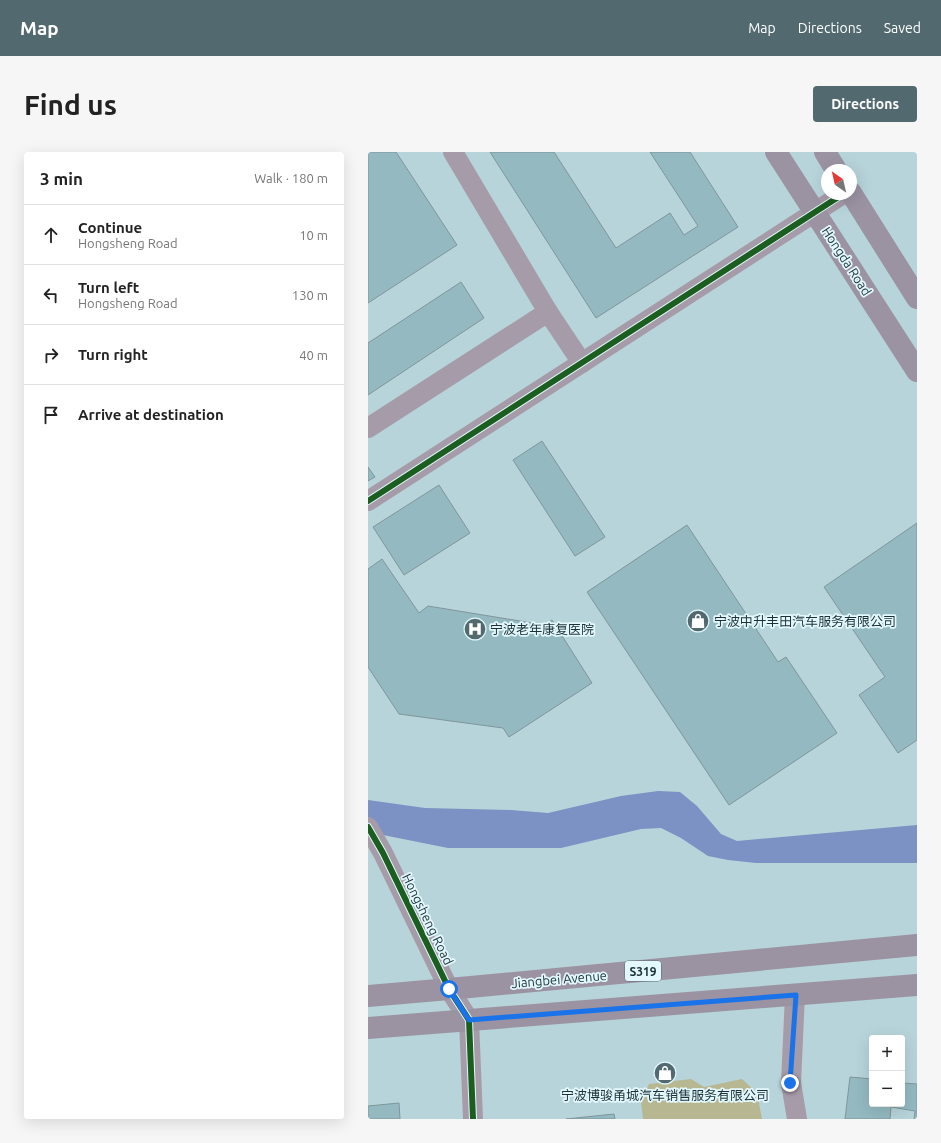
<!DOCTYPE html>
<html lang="en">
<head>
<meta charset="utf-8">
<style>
  body { margin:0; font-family:Ubuntu,"Noto Sans SC",sans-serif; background:#f6f6f6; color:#222 }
  .controls { position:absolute; right:12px; bottom:12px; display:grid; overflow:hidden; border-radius:4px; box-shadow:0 4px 16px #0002 }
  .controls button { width:36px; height:36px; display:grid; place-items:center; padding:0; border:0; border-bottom:1px solid #e0e0e0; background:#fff; color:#222; font:20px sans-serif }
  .compass { position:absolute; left:453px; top:12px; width:36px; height:36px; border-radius:50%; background:#fff; box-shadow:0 4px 16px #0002; rotate:326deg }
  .stop { position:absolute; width:12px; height:12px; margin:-9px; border:3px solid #1a73e8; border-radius:50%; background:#fff }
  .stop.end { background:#1a73e8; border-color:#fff; box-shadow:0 1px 4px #0008 }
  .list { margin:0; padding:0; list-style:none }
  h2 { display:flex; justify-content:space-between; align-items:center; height:52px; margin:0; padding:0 16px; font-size:17px }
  h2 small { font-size:13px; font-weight:400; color:#767676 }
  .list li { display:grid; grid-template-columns:26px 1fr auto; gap:12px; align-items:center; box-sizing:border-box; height:60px; padding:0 16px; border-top:1px solid #e0e0e0 }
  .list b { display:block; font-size:15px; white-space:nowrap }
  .list p { margin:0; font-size:13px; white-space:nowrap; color:#767676 }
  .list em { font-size:13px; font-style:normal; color:#767676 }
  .icon { flex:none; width:22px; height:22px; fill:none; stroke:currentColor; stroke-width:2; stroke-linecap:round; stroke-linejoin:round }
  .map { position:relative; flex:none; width:549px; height:967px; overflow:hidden; border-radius:4px }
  header { display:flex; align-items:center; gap:24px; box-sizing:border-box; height:56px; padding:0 20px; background:#526a6f; color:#fff }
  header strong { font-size:19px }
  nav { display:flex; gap:22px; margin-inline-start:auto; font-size:14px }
  .intro { display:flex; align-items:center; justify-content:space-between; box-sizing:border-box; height:96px; padding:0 24px }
  h1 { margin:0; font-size:28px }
  .button { padding:10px 18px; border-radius:4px; background:#526a6f; color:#fff; font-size:14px; font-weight:700 }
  main { display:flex; gap:24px; padding:0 24px }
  aside { flex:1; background:#fff; border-radius:4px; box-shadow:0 4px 16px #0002 }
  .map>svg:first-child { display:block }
</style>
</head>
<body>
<header>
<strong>Map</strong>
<nav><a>Map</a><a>Directions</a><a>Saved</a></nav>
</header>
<div class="intro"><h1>Find us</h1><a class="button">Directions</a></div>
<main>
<aside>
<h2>3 min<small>Walk · 180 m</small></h2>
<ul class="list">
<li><svg class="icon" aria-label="ahead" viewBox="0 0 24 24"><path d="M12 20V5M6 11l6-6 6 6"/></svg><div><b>Continue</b><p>Hongsheng Road</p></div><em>10 m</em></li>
<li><svg class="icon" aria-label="left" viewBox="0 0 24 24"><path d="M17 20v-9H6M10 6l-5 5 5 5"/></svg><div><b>Turn left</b><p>Hongsheng Road</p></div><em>130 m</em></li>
<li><svg class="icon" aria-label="right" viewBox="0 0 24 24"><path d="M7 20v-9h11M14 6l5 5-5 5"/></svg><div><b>Turn right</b></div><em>40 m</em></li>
<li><svg class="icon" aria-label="arrive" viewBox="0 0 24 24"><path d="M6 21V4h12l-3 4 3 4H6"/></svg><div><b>Arrive at destination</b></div></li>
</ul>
</aside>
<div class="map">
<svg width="549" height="967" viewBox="0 0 549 967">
  <rect width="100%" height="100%" fill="#b7d4da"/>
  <polygon fill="#b7b791" points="323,927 336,935 374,927 389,941 394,967 275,967 273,950 281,932"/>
  <polygon fill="#7c91c4" points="290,639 312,640 329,654 353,682 369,689 549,673 549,711 388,711 360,708 340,704 313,686 293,676 273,677 193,696 80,696 0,680 0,648 57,656 143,658 180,661 253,644"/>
  <g fill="#94b9c1" stroke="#7f969b">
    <polygon points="0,0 28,0 89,93 0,151"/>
    <polygon points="122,0 186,0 248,96 302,61 316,83 330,74 282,0 322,0 370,75 228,166"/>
    <polygon points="93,130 116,166 0,243 0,191"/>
    <polygon points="174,289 237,385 207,404 145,308"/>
    <polygon points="0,315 7,325 0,329"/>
    <polygon points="71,333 102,381 36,423 5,375"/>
    <polygon points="549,371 549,588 530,601 491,543 517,525 456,435"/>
    <polygon points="319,373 410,510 418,505 469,581 361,653 219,440"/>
    <polygon points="14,407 51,461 60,454 164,471 169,478 184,468 224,531 141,585 135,576 31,562 0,515 0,417"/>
    <polygon points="482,925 504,927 504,952 534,952 534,931 549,932 549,967 546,967 547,959 523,955 522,967 477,967"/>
    <polygon points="31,951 32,967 0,967 0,954"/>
    <polygon points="246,962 247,967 198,967"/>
  </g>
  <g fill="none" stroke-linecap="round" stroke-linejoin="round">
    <g stroke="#a69ca9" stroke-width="20">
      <polyline points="180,160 214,211"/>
      <polyline points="0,276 180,160 85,0"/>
      <polyline points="0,349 475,42"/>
      <polyline points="0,675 15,701 81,837 101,868 105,967"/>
      <polyline points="427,843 423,931 429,967"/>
    </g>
    <g stroke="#9b93a2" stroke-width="22">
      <polyline points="408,0 549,219"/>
      <polyline points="457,0 468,18"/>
      <polyline points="483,41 549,146"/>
      <polyline points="0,844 81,837 549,793"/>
      <polyline points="0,876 549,833"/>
    </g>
    <g stroke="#e3f8fd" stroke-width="8">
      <g id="cycleway">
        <polyline points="0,349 475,42"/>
        <polyline points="0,675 15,701 81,837 101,868 105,967"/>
      </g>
    </g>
    <use href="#cycleway" stroke="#1b5e20" stroke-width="6"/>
  </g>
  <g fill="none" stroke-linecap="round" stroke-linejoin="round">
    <polyline stroke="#1a73e8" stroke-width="5" points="81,837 101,868 428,843 422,931"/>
  </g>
  <defs>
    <g id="shop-disc" transform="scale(1.15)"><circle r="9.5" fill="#526a6f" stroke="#e3f8fd"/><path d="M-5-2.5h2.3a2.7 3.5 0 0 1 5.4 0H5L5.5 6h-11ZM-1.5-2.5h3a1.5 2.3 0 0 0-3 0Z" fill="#fff"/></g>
    <g id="hospital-disc" transform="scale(1.15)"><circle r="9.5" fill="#526a6f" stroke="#e3f8fd"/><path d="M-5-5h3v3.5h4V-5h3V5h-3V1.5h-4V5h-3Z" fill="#fff"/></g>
  </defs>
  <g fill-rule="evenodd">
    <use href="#shop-disc" x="330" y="469"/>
    <use href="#hospital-disc" x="107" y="477"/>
    <use href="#shop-disc" x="297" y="921"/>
  </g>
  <g text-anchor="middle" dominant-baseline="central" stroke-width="3.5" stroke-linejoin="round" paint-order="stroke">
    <rect fill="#e3f8fd" stroke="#576d72" stroke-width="1" x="257" y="809" width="36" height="20" rx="3"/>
    <g font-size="12" font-weight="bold" fill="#1b3136">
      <text x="275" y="819">S319</text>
    </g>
    <g font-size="13" fill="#1b3136" stroke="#e3f8fd">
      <text transform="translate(479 109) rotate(57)">Hongda Road</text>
      <text transform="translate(60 767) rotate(64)">Hongsheng Road</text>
      <text transform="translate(191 827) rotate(-5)">Jiangbei Avenue</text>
    </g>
    <g font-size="13" fill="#1b3136" stroke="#e3f8fd" text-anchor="start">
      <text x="346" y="469">宁波中升丰田汽车服务有限公司</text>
      <text x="122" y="477">宁波老年康复医院</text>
      <text x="297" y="943" text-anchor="middle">宁波博骏甬城汽车销售服务有限公司</text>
    </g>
  </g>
</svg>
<div class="controls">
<button>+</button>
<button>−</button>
</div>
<svg class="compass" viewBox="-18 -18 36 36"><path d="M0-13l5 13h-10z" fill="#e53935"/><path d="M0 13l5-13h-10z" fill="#767676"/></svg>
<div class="stop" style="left:81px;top:837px"></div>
<div class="stop end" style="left:422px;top:931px"></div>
</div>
</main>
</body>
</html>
